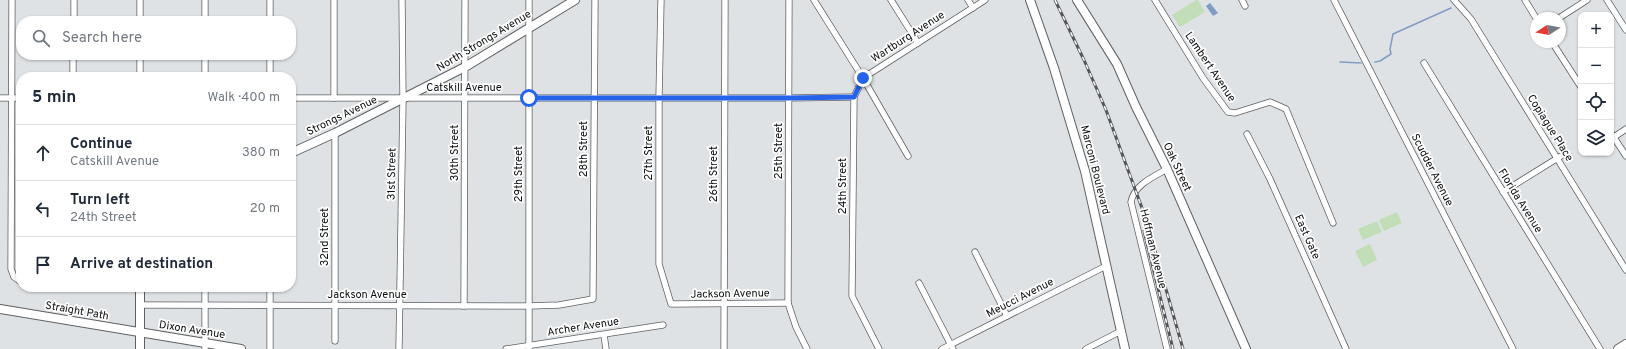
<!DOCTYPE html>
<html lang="en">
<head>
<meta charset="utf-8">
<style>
  body { margin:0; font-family:Overpass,sans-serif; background:#f6f6f7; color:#1f2937 }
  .controls { position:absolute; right:12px; top:12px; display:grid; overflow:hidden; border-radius:8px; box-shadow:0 1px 3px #0004 }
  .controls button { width:36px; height:36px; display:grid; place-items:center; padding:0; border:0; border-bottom:1px solid #e0e1e3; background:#fff; color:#1f2937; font:20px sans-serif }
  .compass { position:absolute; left:1530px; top:12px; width:36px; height:36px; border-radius:50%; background:#fff; box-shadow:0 1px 3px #0004; rotate:259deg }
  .stop { position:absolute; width:12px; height:12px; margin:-9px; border:3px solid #2563eb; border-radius:50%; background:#fff }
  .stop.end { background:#2563eb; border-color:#fff; box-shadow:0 1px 4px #0008 }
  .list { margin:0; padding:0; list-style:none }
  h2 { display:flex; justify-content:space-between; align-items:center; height:52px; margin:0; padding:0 16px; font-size:17px }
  h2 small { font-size:13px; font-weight:400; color:#747a83 }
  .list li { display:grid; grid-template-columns:26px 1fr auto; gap:12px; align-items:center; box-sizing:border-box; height:56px; padding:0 16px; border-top:1px solid #e0e1e3 }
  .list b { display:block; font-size:15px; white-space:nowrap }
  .list p { margin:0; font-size:13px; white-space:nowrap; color:#747a83 }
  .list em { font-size:13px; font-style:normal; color:#747a83 }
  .icon { flex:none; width:22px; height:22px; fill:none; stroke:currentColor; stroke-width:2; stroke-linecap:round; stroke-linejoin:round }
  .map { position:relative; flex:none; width:1626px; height:349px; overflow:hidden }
  .search { position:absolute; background:#fff; box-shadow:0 1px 3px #0004; left:16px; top:16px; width:280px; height:44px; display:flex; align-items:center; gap:10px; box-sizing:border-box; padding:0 14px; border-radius:16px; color:#747a83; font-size:15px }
  .panel { position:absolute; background:#fff; box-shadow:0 1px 3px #0004; left:16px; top:72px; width:280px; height:220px; border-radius:16px }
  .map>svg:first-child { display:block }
</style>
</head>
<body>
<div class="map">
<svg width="1626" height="349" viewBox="0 0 1626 349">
  <rect width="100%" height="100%" fill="#dfe2e5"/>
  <g fill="#c2deb8">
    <polygon points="1196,0 1198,0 1205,12 1180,27 1172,15"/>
    <polygon points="1397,212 1402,223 1384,231 1379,220"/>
    <polygon points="1377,221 1382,232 1363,240 1358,229"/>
    <polygon points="1370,244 1377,260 1363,267 1355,251"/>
  </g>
  <polygon fill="#819cc3" points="1210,3 1218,13 1213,16 1206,6"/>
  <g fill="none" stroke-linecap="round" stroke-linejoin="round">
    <g stroke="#819cc3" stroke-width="1.5">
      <polyline points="1340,62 1361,63"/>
      <polyline points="1375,62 1380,61 1391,54 1390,49 1393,34 1451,8"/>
    </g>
    <g stroke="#5e6062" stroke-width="7">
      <g id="street">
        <polyline points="12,0 11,269 14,277 21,282"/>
        <polyline points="205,0 205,21"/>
        <polyline points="661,0 659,98 659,264 671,304 788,303"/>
        <polyline points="789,0 788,303 796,327 807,349"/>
        <polyline points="814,0 863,78 908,156"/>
        <polyline points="891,0 918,43"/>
        <polyline points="968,0 973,8"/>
        <polyline points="1155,0 1203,78 1228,112 1235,113 1270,102 1286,109 1333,223"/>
        <polyline points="1242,0 1245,6"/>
        <polyline points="1334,0 1513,349"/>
        <polyline points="1454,0 1471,19 1626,270"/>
        <polyline points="1525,0 1536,18"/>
        <polyline points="1607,0 1626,30"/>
        <polyline points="1559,18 1587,0"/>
        <polyline points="74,21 74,0"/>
        <polyline points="140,21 140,0"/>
        <polyline points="270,21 270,0"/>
        <polyline points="1552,42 1581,87"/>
        <polyline points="205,55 205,77"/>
        <polyline points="1424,63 1600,349"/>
        <polyline points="73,77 73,55"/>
        <polyline points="140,77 140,55"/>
        <polyline points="270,77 270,55"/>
        <polyline points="0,98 21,98"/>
        <polyline points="291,98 789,98 854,97"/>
        <polyline points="334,98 334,0"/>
        <polyline points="1611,133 1626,156"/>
        <polyline points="1247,134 1270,179 1346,349"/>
        <polyline points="1614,137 1626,129"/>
        <path d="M 1167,169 C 1153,177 1134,185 1131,202 L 1167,349"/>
        <polyline points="1503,192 1561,156"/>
        <polyline points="975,252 1007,316"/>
        <polyline points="919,283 953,349"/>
        <polyline points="205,287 205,349"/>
        <polyline points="140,305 529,306 559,305 593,299 595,0"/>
        <polyline points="464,306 465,0"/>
        <polyline points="604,335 606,349"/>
        <polyline points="335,341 335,133"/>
        <polyline points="270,349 270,287"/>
        <polyline points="399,349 403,99 402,0"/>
        <polyline points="506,349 663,325"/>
        <polyline points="529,349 529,0"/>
        <polyline points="724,349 725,0"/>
        <polyline points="879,349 852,296 854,97 863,78 985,0"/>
        <polyline points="942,349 1106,266"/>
        <polyline points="1086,349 1121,331"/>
      </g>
    </g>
    <g stroke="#5e6062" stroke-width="10">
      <g id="secondary">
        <polyline points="1030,0 1054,68 1085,171 1125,349"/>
        <polyline points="1077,0 1117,64 1136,107 1167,169 1246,349"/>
        <polyline points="291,153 335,133 465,67 575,0"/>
        <polyline points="140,287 140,349"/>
        <polyline points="0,309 241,349"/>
        <polyline points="1618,349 1626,344"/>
      </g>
    </g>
    <use href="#street" stroke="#fff" stroke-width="5.5"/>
    <use href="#secondary" stroke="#fff" stroke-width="8"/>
    <g stroke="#555658" stroke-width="3">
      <g id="rail">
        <polyline points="1055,0 1084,60 1106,110 1146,219 1183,349"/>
        <polyline points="1144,231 1173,349"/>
      </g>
    </g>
    <use href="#rail" stroke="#fff" stroke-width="1.5" stroke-dasharray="4.5" stroke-linecap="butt"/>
  </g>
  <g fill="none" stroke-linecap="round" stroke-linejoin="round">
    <polyline stroke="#2563eb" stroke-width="5" points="529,98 789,98 854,97 863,78"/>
  </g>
  <g text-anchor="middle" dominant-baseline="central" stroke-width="3.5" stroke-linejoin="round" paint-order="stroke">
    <g font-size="11" fill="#0c0d0e" stroke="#fff">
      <text transform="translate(908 37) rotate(-33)">Wartburg Avenue</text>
      <text transform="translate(484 41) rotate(-31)">North Strongs Avenue</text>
      <text transform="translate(1210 67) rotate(56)">Lambert Avenue</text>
      <text x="464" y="88">Catskill Avenue</text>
      <text transform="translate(342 116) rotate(-26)">Strongs Avenue</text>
      <text transform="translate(1550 128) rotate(58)">Copiague Place</text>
      <text transform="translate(584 149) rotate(-90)">28th Street</text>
      <text transform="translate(779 151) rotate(-90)">25th Street</text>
      <text transform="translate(455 153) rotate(-90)">30th Street</text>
      <text transform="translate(649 153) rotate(-90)">27th Street</text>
      <text transform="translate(1177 167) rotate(65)">Oak Street</text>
      <text transform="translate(1095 170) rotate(76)">Marconi Boulevard</text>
      <text transform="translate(1432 170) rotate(63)">Scudder Avenue</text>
      <text transform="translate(392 174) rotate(-89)">31st Street</text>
      <text transform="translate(519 174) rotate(-90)">29th Street</text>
      <text transform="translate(714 174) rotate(-90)">26th Street</text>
      <text transform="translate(843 186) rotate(-90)">24th Street</text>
      <text transform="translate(1520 201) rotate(58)">Florida Avenue</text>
      <text transform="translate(325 237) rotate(-90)">32nd Street</text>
      <text transform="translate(1307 237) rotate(66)">East Gate</text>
      <text transform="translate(1153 249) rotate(76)">Hoffman Avenue</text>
      <text transform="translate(730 294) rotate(-1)">Jackson Avenue</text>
      <text x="367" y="295">Jackson Avenue</text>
      <text transform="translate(1020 298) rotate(-27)">Meucci Avenue</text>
      <text transform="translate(77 311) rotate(10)">Straight Path</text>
      <text transform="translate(583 327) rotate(-9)">Archer Avenue</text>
      <text transform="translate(192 330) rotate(9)">Dixon Avenue</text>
    </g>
  </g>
</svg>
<div class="controls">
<button>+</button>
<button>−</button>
<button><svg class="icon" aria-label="locate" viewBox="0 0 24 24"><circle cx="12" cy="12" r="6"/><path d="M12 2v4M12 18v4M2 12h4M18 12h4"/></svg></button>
<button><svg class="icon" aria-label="layers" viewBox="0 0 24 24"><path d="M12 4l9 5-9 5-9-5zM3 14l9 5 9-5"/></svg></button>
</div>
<svg class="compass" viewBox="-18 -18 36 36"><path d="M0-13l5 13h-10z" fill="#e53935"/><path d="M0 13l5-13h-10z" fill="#747a83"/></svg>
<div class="stop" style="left:529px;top:98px"></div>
<div class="stop end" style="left:863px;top:78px"></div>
<div class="search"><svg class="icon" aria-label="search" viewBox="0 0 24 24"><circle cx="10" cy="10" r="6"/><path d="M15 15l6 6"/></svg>Search here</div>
<section class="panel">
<h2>5 min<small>Walk · 400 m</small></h2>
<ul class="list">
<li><svg class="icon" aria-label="ahead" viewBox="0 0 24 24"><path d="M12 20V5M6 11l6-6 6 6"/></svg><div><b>Continue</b><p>Catskill Avenue</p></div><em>380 m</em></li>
<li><svg class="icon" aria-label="left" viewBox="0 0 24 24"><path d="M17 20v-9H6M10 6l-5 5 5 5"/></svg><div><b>Turn left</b><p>24th Street</p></div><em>20 m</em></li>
<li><svg class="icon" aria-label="arrive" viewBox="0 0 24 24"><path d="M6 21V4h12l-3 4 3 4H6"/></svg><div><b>Arrive at destination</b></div></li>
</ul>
</section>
</div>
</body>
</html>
